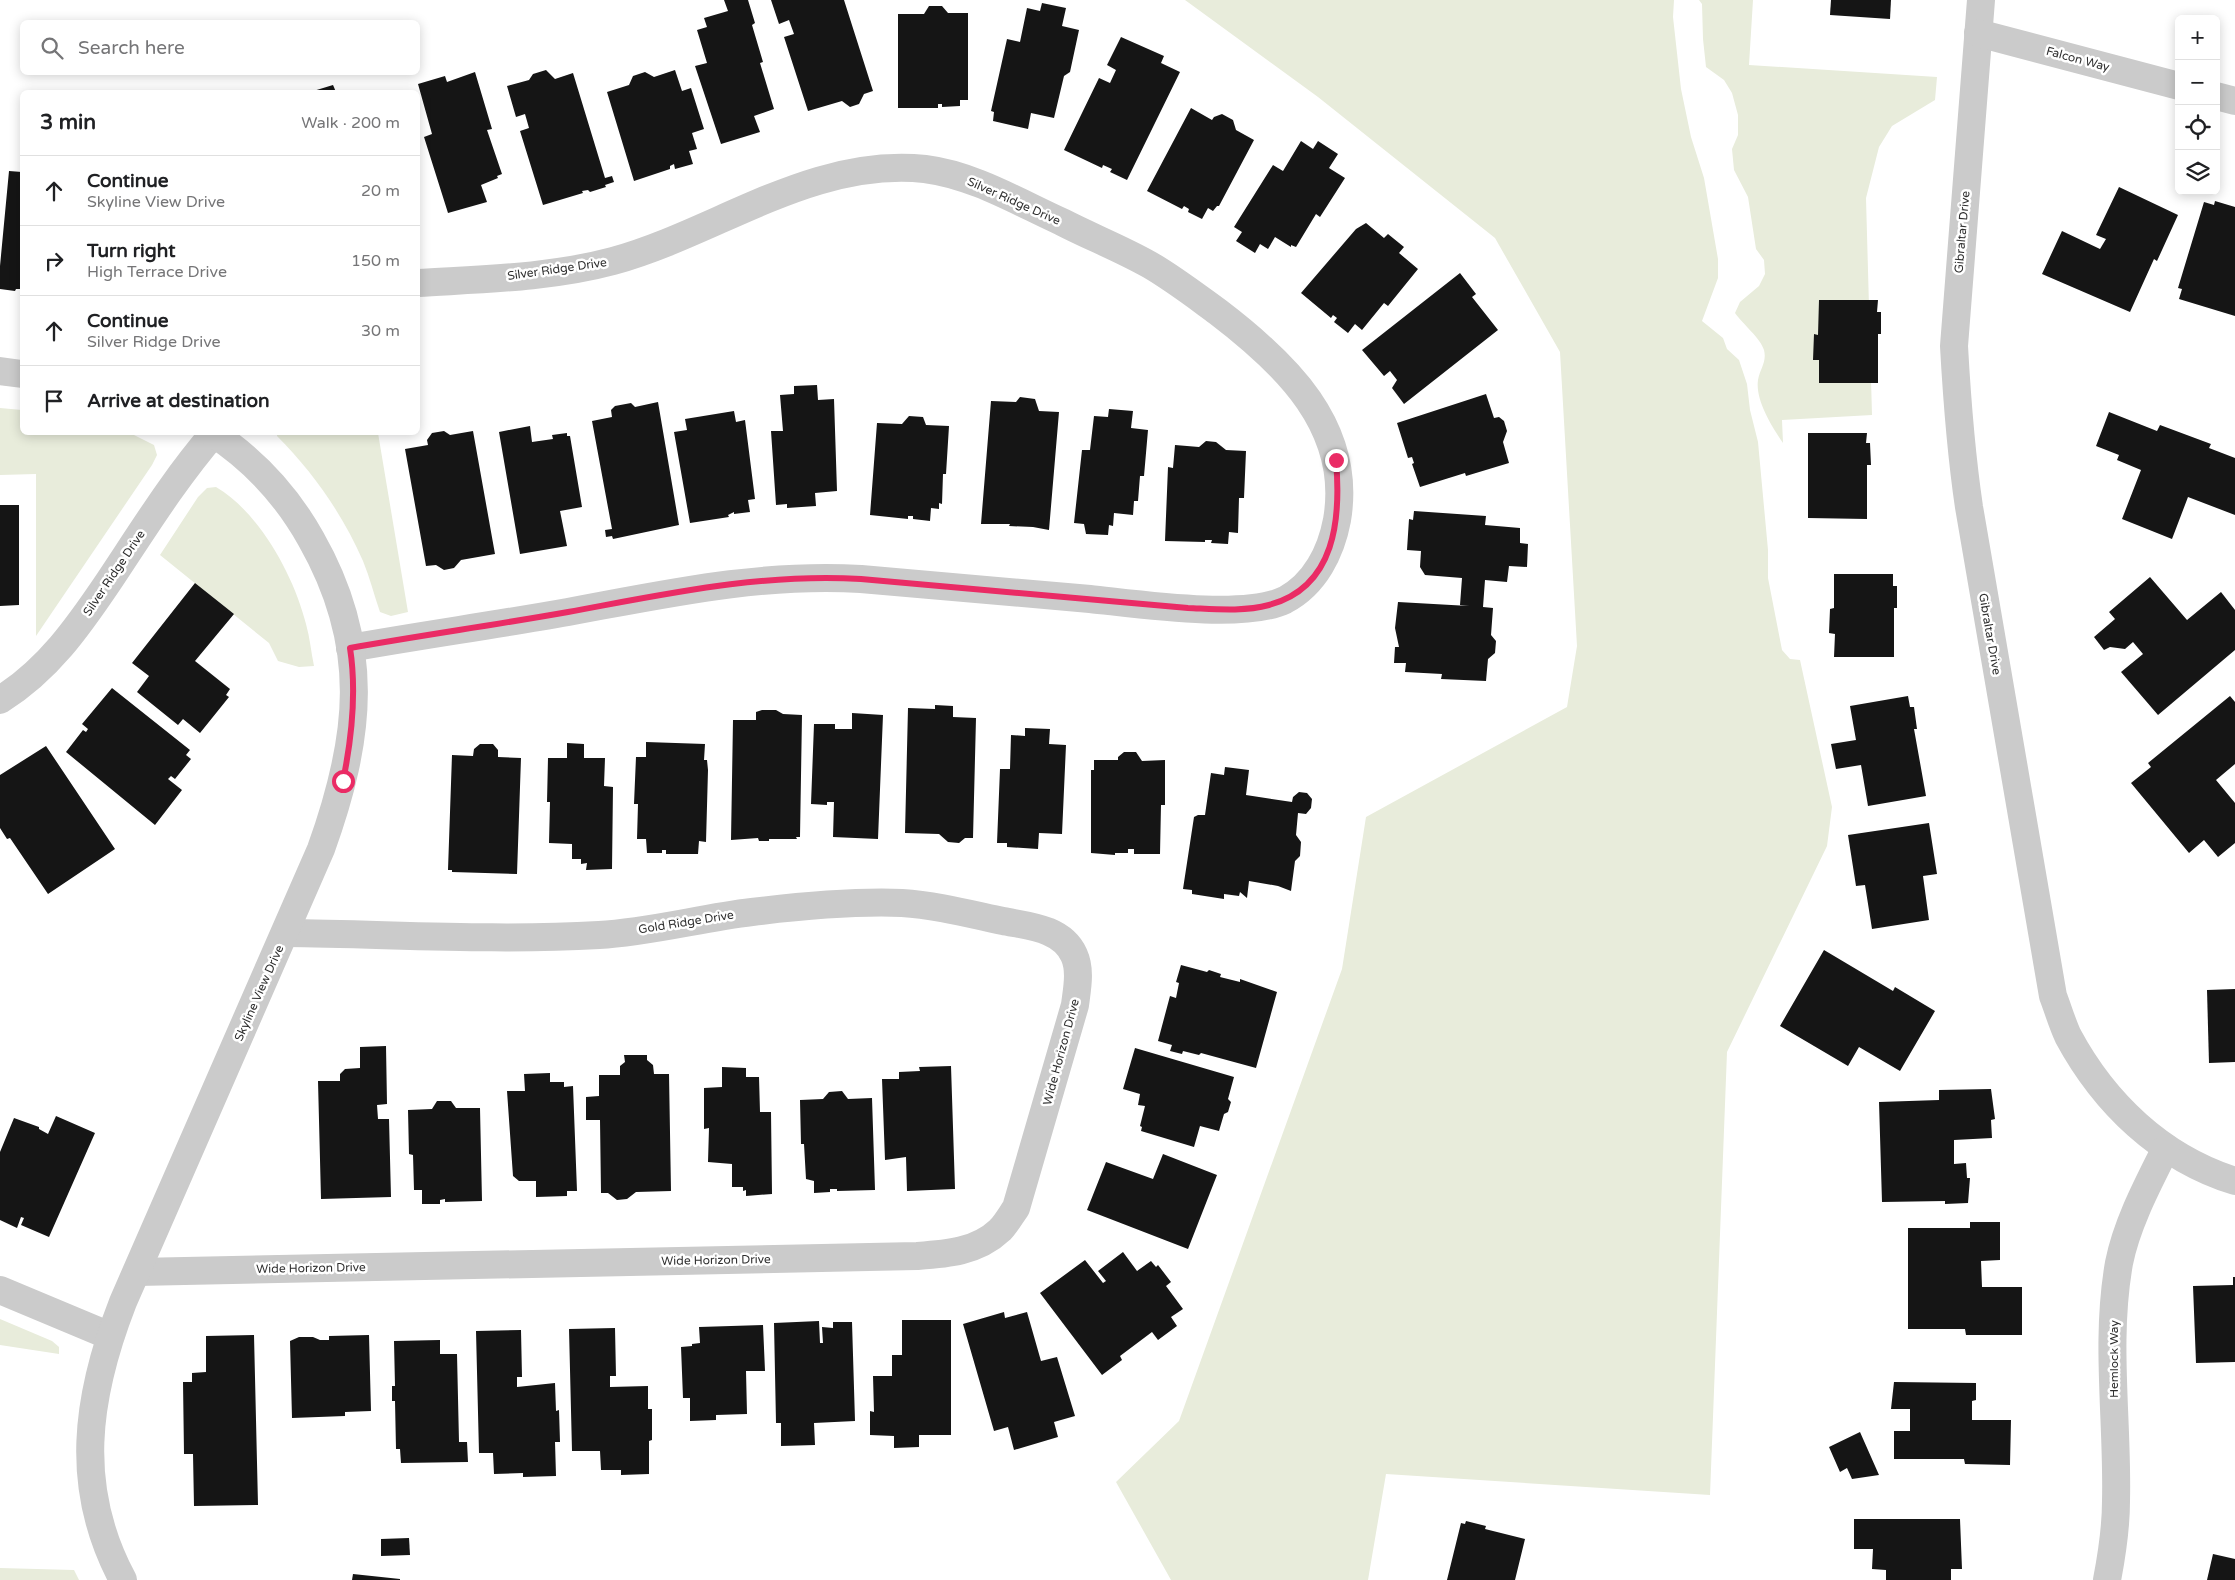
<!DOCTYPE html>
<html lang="en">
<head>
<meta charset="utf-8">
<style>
  body { margin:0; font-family:"Varela Round",sans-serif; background:#f6f6f6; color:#202124 }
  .controls { position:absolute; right:15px; top:15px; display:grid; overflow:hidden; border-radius:8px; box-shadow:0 2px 12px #0003 }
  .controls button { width:45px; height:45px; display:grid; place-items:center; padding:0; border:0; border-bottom:1px solid #e0e0e0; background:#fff; color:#202124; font:25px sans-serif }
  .stop { position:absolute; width:15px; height:15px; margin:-11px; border:4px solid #ea2b65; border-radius:50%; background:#fff }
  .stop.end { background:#ea2b65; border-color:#fff; box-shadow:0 1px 5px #0008 }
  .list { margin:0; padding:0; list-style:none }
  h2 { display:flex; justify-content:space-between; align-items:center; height:65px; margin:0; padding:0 20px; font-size:21px }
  h2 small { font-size:16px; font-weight:400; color:#757577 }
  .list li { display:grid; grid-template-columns:32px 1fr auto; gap:15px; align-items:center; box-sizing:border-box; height:70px; padding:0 20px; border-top:1px solid #e0e0e0 }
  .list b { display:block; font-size:19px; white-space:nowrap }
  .list p { margin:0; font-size:16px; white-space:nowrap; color:#757577 }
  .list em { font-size:16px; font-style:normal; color:#757577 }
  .icon { flex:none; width:28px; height:28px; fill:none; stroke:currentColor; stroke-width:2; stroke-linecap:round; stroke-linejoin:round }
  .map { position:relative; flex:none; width:2235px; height:1580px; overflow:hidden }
  .search { position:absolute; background:#fff; box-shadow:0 2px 12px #0003; left:20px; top:20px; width:400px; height:55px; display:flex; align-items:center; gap:12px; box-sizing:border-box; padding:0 18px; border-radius:8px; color:#757577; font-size:19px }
  .panel { position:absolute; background:#fff; box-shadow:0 2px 12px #0003; left:20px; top:90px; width:400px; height:345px; border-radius:8px }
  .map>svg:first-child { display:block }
</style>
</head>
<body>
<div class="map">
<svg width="2235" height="1580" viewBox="0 0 2235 1580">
  <rect width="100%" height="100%" fill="#fff"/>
  <g fill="#e8ecdb">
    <polygon points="1185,0 1674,0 1673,17 1681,89 1691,137 1704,178 1718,259 1718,278 1702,321 1723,338 1727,349 1739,360 1747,384 1750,410 1758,442 1768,550 1768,578 1782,650 1790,659 1800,660 1832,807 1827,846 1727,1052 1710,1495 1386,1474 1368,1580 1171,1580 1116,1482 1179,1421 1342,969 1366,817 1567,707 1577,646 1560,352 1495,238 1318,97"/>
    <path d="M 1699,0 L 1753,0 L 1749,65 L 1937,77 L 1935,100 L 1892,126 L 1879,147 L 1866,198 L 1872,415 L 1782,420 L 1783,443 C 1772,427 1755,400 1758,380 C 1760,369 1767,362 1764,350 C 1761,339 1742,323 1735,313 L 1740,302 L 1759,286 L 1765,274 L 1764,260 L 1756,249 L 1748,197 L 1734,170 L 1732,149 L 1738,135 L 1738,115 L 1732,93 L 1724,80 L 1706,67 L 1703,39 L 1702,4 Z"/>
    <polygon points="0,408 22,410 22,432 130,433 154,445 157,455 152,465 36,636 36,474 0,475"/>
    <path d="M 277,433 L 378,433 L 408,612 L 391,616 L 380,612 C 374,595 370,578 363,561 C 343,515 313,472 277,436 Z"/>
    <path d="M 216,487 C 260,513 294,576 306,624 C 310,638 311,652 314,666 L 299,667 L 278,661 L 269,643 L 160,555 L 198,497 L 207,488 Z"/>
    <polygon points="0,1319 52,1341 59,1347 59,1354 0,1345"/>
    <polygon points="0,1568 74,1570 79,1580 0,1580"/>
  </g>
  <g fill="#151515">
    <polygon points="724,0 748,0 755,23 752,25 763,62 760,63 774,109 754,116 760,132 721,144 695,66 707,63 697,30 707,27 704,18 728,11"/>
    <polygon points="771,0 844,0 873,91 864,94 859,104 850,107 842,101 808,111 784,37 794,34 789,20 779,24"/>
    <polygon points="1831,0 1891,0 1890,19 1830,15"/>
    <polygon points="1042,3 1066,8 1062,26 1079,30 1070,72 1064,76 1054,118 1031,113 1028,129 993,121 994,112 991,111 1007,39 1020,42 1027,8 1040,11"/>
    <polygon points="929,6 942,6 948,13 968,13 968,100 960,100 960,106 942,107 942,104 938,104 938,108 898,108 898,14 924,14"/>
    <polygon points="1121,37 1164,56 1161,63 1180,72 1127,180 1110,172 1112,169 1103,165 1102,168 1064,150 1099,78 1110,83 1116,70 1107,65"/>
    <polygon points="546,70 555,79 573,73 605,178 612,176 614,182 605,185 606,187 590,192 588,190 582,191 583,193 543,205 520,131 529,128 525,114 516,117 507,86 529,80 533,74"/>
    <polygon points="675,70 682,91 691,88 704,129 692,133 697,149 689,151 693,164 675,169 674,164 670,166 670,169 634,181 607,92 629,85 633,76 645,72 654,77"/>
    <polygon points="475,72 492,129 487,130 502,174 497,176 498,178 481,185 487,202 448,213 424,137 432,134 418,84 445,76 447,82"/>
    <polygon points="333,85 336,92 310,92"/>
    <polygon points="1191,108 1212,120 1214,117 1222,114 1233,120 1236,130 1254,140 1219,206 1217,206 1213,211 1208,208 1202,219 1188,212 1189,209 1184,206 1182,209 1147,191"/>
    <polygon points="1301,141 1313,149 1318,141 1338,154 1329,168 1345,178 1320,217 1316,214 1296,247 1291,245 1291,247 1275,237 1268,249 1260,244 1255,253 1236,241 1242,232 1234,227 1273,165 1283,171"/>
    <polygon points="9,171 22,172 22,289 16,289 15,291 0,289 0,266"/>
    <polygon points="2119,187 2178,215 2157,261 2154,259 2130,312 2042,274 2062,231 2100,249 2106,239 2096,235"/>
    <polygon points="2215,201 2235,207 2235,316 2179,299 2182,289 2178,288 2204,202 2214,205"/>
    <polygon points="1366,223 1384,238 1388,234 1404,247 1399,253 1418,269 1388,306 1384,303 1362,330 1355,324 1348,333 1334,322 1337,318 1333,315 1331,318 1301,293 1356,229"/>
    <polygon points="1460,273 1476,294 1472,297 1498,330 1404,404 1392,388 1397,380 1390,371 1384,376 1362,350"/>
    <polygon points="1819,300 1878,300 1877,312 1881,312 1881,334 1878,334 1878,383 1819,383 1819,360 1813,360 1814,334 1818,335"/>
    <polygon points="817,385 818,400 834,399 837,491 815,493 816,506 787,508 787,504 776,505 771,431 783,431 780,395 794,394 794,386"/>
    <polygon points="1486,394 1494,418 1499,417 1504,421 1507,431 1503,442 1509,463 1466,476 1465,473 1420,487 1412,464 1414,463 1412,457 1408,458 1397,423"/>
    <polygon points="1020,397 1035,399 1039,411 1059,412 1049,530 1033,527 1009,526 1010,524 981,524 991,401 1016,402"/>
    <polygon points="658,402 679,525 613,539 612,536 606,537 605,530 612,529 592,421 612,417 611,410 615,406 631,403 635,407"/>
    <polygon points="1109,409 1133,411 1131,428 1148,430 1144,476 1140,476 1138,501 1134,501 1133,515 1114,513 1113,526 1109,525 1108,535 1086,534 1084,524 1074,523 1082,450 1090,450 1094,416 1108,417"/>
    <polygon points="734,411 736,422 745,420 755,499 748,500 750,512 734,514 734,512 728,515 729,517 690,523 674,432 687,430 685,419"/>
    <polygon points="2109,412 2157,431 2160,425 2211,444 2209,448 2235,458 2235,515 2188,497 2172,539 2122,519 2141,470 2117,460 2119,455 2096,446"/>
    <polygon points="909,416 923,417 926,425 949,426 946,474 943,474 942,504 939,503 939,509 931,508 930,521 913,519 913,516 908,516 908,519 870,515 877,423 902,424"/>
    <polygon points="530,426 532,442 553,439 552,435 567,433 567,436 570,436 582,507 560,511 567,546 520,554 499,432"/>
    <polygon points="444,431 450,435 473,431 495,554 461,560 454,568 444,570 436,565 426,566 405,449 428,445 427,440 432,433"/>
    <polygon points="1808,433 1867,433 1866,443 1870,443 1871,465 1867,465 1867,519 1808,518"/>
    <polygon points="1206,441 1216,442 1226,450 1246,451 1244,498 1239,498 1238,533 1229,532 1228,544 1211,543 1212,540 1205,540 1205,542 1165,541 1168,467 1173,468 1175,445 1199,447"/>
    <polygon points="0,505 19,505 19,605 0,606"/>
    <polygon points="1414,511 1486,516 1485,525 1520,528 1520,543 1528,544 1527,567 1509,566 1507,582 1485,580 1483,607 1493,608 1491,635 1496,641 1495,653 1488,659 1486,681 1441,679 1442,674 1405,672 1406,663 1394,663 1395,647 1399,647 1395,628 1398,602 1469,606 1460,605 1462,578 1425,575 1420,567 1421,551 1407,550 1409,519 1413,520"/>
    <polygon points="1834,574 1893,574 1893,586 1897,586 1897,608 1894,608 1894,657 1834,657 1835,634 1829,633 1830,609 1834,608"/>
    <polygon points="2150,577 2187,620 2221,592 2235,610 2235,650 2158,715 2121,672 2143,654 2133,642 2125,649 2110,647 2104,650 2094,637 2115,619 2109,612"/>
    <polygon points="195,583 234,614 195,661 230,689 226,695 229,697 200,733 183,719 178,725 137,692 149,676 132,663"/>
    <polygon points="112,688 190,750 186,755 191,759 175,779 171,776 168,779 182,790 155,825 66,752 83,730 86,732 88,729 82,724"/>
    <polygon points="1908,696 1910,707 1914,707 1917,729 1914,729 1926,796 1868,806 1861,765 1836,769 1831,744 1856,740 1850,706"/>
    <polygon points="2230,696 2235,702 2235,764 2216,780 2235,803 2235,843 2218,857 2204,840 2189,853 2131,783 2151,767 2148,763"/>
    <polygon points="935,705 953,706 953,717 976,718 973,838 965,838 959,843 948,842 939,834 905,833 908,708 935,709"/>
    <polygon points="762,710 776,710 783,714 802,715 800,837 796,837 797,839 769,839 769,841 759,841 758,838 731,840 733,720 756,720 756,712"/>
    <polygon points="852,713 883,715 878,839 833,837 834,802 827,802 827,805 811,804 814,724 835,724 835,729 852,729"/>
    <polygon points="1025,728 1050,729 1049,744 1066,745 1062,834 1039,833 1038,849 1007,847 1007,843 997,843 1000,769 1010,769 1011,735 1025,736"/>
    <polygon points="646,742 705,744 704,760 707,760 708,770 706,842 699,841 698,854 666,854 666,850 662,850 662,853 647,853 646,839 637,839 638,804 634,804 636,757 646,757"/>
    <polygon points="567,743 584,744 584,758 605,758 604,786 613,787 612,869 586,870 587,863 581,864 581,859 572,859 572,844 549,843 550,802 547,802 548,758 567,758"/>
    <polygon points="480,744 493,744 498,750 498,757 521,758 517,874 452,872 452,870 448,870 452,755 473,756 474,749"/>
    <polygon points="46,746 115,849 48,894 10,838 7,839 0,828 0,775"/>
    <polygon points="1124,752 1136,752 1142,761 1165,760 1165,805 1161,805 1160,854 1134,854 1134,849 1128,849 1128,853 1115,853 1115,855 1091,853 1091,770 1094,770 1094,760 1118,760 1118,757"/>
    <polygon points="1225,767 1249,770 1246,795 1292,802 1293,797 1299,792 1307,793 1312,799 1311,808 1306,814 1298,813 1296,835 1301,842 1300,856 1295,861 1291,891 1278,886 1249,881 1247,898 1240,892 1239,896 1224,894 1224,899 1192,894 1192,890 1183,889 1194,817 1198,815 1205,815 1211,773 1224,775"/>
    <polygon points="1929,823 1937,874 1923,876 1929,920 1872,929 1865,885 1856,886 1848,835"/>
    <polygon points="1824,950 1893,991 1895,987 1935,1011 1900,1071 1859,1047 1848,1066 1780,1026"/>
    <polygon points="1181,965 1207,972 1209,970 1221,974 1220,977 1240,982 1240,979 1277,992 1256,1068 1201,1053 1199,1055 1183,1051 1182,1054 1170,1051 1172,1045 1158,1041 1170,996 1176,998 1179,983 1176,982"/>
    <polygon points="2235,989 2235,1062 2209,1063 2207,990"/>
    <polygon points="386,1046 387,1104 377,1105 378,1119 389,1119 391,1197 321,1199 318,1081 340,1081 340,1074 345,1069 360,1068 360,1047"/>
    <polygon points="1135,1048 1234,1077 1228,1099 1231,1102 1228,1112 1224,1114 1219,1131 1200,1126 1194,1147 1141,1131 1142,1127 1140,1126 1145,1106 1138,1105 1140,1094 1123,1089"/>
    <polygon points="624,1055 647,1055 647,1060 653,1065 654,1074 669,1074 671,1191 636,1192 627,1199 617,1200 608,1193 601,1193 600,1120 586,1120 586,1097 599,1096 599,1075 620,1075 620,1066 625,1062"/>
    <polygon points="951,1066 955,1189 907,1191 906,1157 885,1160 882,1079 899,1079 899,1072 920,1071 919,1067"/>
    <polygon points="722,1067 746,1068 746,1077 759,1077 760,1112 771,1112 772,1194 746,1196 746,1190 743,1191 743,1187 732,1187 732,1164 708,1162 709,1128 704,1129 704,1088 722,1087"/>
    <polygon points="550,1073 550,1082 564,1082 564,1087 573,1086 577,1191 567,1191 567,1196 536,1197 536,1181 519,1181 513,1176 507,1091 525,1091 524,1074"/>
    <polygon points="1991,1089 1995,1119 1991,1120 1992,1138 1954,1140 1954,1164 1966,1163 1967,1178 1970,1178 1968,1203 1945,1204 1945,1201 1882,1202 1879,1102 1939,1100 1939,1090"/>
    <polygon points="842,1091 848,1099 872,1098 875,1190 837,1191 837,1189 830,1189 830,1192 814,1193 814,1181 806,1179 804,1144 801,1144 800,1100 823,1099 829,1092"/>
    <polygon points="437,1101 451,1101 456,1108 480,1108 482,1201 445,1202 445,1199 440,1200 440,1204 422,1204 422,1190 414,1190 413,1155 409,1154 408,1110 432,1109"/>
    <polygon points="56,1116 95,1133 49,1237 21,1225 24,1218 21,1217 17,1228 0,1220 0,1152 14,1118 39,1127 39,1129 48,1134"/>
    <polygon points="1163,1154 1217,1175 1188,1249 1087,1210 1106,1162 1153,1179"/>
    <polygon points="1970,1222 2000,1222 2000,1260 1981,1261 1982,1287 2022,1287 2022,1335 1966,1335 1965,1329 1908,1329 1908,1228 1970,1228"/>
    <polygon points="1123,1252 1137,1271 1151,1261 1156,1267 1158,1265 1171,1282 1166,1286 1183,1309 1171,1317 1177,1326 1158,1340 1152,1332 1120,1356 1122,1360 1102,1375 1040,1293 1085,1260 1103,1283 1106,1281 1098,1271"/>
    <polygon points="2233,1277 2235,1277 2235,1362 2196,1363 2193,1286 2233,1285"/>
    <polygon points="1004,1312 1005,1318 1027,1312 1041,1361 1057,1357 1075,1416 1054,1422 1058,1437 1014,1450 1008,1427 994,1431 963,1324"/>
    <polygon points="902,1320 951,1320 951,1435 919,1435 919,1447 894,1448 894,1436 870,1435 870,1411 874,1412 873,1376 892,1376 892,1355 902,1355"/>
    <polygon points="819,1321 820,1343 823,1343 822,1327 833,1328 833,1322 852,1322 855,1421 814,1423 815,1445 781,1446 781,1423 776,1423 774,1323"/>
    <polygon points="763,1325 765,1371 746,1371 747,1414 716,1415 716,1420 690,1421 690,1398 683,1398 681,1347 692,1346 692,1344 700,1343 699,1327"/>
    <polygon points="615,1328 616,1376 610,1376 610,1387 648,1386 648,1409 652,1409 652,1440 649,1441 649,1474 621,1475 621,1470 601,1470 600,1451 572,1451 569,1329"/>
    <polygon points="521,1330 522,1377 517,1377 517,1387 555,1383 556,1411 559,1410 560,1442 555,1442 556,1476 523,1477 523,1473 494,1474 493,1453 479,1453 476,1331"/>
    <polygon points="254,1335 258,1505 194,1506 193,1454 184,1454 183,1382 192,1382 192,1373 206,1372 206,1336"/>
    <polygon points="369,1335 371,1411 345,1412 345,1416 292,1418 290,1341 299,1337 313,1337 320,1340 329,1340 329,1336"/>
    <polygon points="440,1340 440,1354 457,1354 459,1442 467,1442 468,1462 401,1463 400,1449 396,1449 395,1401 392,1401 392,1386 395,1386 394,1341"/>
    <polygon points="1894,1382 1976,1383 1976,1400 1972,1401 1972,1420 2011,1420 2010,1465 1965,1464 1964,1459 1894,1459 1894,1431 1910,1431 1910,1409 1891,1409"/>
    <polygon points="1860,1432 1879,1475 1852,1479 1847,1468 1840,1472 1829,1447"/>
    <polygon points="1854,1519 1960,1519 1962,1569 1951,1569 1951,1580 1886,1580 1886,1570 1872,1569 1873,1549 1854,1549"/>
    <polygon points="1466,1521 1486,1526 1485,1529 1525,1539 1515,1580 1447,1580 1461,1523 1465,1524"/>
    <polygon points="409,1538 410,1555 381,1556 381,1539"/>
    <polygon points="2213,1554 2235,1559 2235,1580 2207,1580"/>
    <polygon points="353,1574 400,1579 400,1580 352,1580"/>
  </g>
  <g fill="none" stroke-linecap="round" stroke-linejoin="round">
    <g stroke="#cbcbcb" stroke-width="28">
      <path d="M 1981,0 L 1954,346 C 1957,400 1961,453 1969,507 L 2053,996 C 2058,1009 2062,1023 2068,1036 C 2104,1103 2161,1158 2235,1181"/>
      <polyline points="1978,33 2179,86"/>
      <polyline points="2216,96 2235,101"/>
      <polyline points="0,371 22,374"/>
      <path d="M 350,648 C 423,635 495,625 568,612 C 666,594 760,573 861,579 C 937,586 1013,593 1090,599 C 1138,604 1243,620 1285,600 C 1315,584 1331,552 1337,520 C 1353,427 1285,363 1218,312 C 1196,296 1174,279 1150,265 C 1122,249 1091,237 1062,222 C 1018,202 973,175 925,169 C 812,157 716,233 613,261 C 550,278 482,279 418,283"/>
      <path d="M 0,700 C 48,670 78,627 109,581 C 143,530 175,478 215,432"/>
      <path d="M 137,1272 L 917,1256 C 946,1254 977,1252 1000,1230 C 1006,1224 1011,1215 1016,1208 L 1075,1005 C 1077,989 1081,970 1074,955 C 1062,928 1028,926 1003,921 C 970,914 936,905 902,903 C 852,901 801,906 752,912 C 701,918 650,932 599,935 C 495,941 390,934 286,933"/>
      <polyline points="0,1290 110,1336"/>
      <path d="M 123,1580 C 73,1487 86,1397 123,1302 L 321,849 C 361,738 372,646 311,539 C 287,496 253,459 211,432"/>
      <path d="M 2107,1580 C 2112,1554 2116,1527 2116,1501 C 2118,1422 2105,1342 2119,1263 C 2127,1223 2148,1184 2166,1148"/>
    </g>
  </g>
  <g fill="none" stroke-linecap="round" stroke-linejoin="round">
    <path stroke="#ea2b65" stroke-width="6" d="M 343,781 C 352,737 357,693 350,648 C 423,635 495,625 568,612 C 666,594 760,573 861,579 L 1188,608 C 1214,609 1243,612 1269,605 C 1336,587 1341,518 1336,460"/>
  </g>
  <g text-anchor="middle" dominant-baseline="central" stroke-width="5" stroke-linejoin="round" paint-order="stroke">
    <g font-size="12" fill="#2e2e2e" stroke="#fff">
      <text transform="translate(2078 59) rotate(15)">Falcon Way</text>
      <text transform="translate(1014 201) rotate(24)">Silver Ridge Drive</text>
      <text transform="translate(1962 232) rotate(-85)">Gibraltar Drive</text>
      <text transform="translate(557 269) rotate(-8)">Silver Ridge Drive</text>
      <text transform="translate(114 573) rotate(-56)">Silver Ridge Drive</text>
      <text transform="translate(1990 634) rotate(80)">Gibraltar Drive</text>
      <text transform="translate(686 922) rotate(-9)">Gold Ridge Drive</text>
      <text transform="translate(259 993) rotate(-66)">Skyline View Drive</text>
      <text transform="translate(1061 1052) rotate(-75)">Wide Horizon Drive</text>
      <text transform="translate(716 1260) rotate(-1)">Wide Horizon Drive</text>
      <text transform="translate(311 1268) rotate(-1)">Wide Horizon Drive</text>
      <text transform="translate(2114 1359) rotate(-90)">Hemlock Way</text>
    </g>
  </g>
</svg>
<div class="controls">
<button>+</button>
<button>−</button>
<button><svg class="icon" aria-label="locate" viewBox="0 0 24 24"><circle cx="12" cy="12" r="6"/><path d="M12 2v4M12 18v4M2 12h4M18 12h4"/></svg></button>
<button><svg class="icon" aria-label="layers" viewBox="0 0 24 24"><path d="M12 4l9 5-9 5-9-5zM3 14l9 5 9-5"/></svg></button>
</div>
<div class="stop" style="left:343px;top:781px"></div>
<div class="stop end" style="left:1336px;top:460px"></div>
<div class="search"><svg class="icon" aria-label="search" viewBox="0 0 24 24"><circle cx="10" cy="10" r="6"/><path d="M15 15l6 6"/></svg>Search here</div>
<section class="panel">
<h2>3 min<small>Walk · 200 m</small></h2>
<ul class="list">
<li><svg class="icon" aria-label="ahead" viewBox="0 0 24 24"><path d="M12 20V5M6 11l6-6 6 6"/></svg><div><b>Continue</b><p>Skyline View Drive</p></div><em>20 m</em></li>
<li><svg class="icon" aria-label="right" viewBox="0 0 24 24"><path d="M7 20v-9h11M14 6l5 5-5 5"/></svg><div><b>Turn right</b><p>High Terrace Drive</p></div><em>150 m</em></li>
<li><svg class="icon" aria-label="ahead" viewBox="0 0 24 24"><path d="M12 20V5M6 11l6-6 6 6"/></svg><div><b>Continue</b><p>Silver Ridge Drive</p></div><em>30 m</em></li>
<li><svg class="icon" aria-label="arrive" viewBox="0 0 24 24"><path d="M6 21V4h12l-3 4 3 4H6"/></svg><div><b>Arrive at destination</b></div></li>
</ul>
</section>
</div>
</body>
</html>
